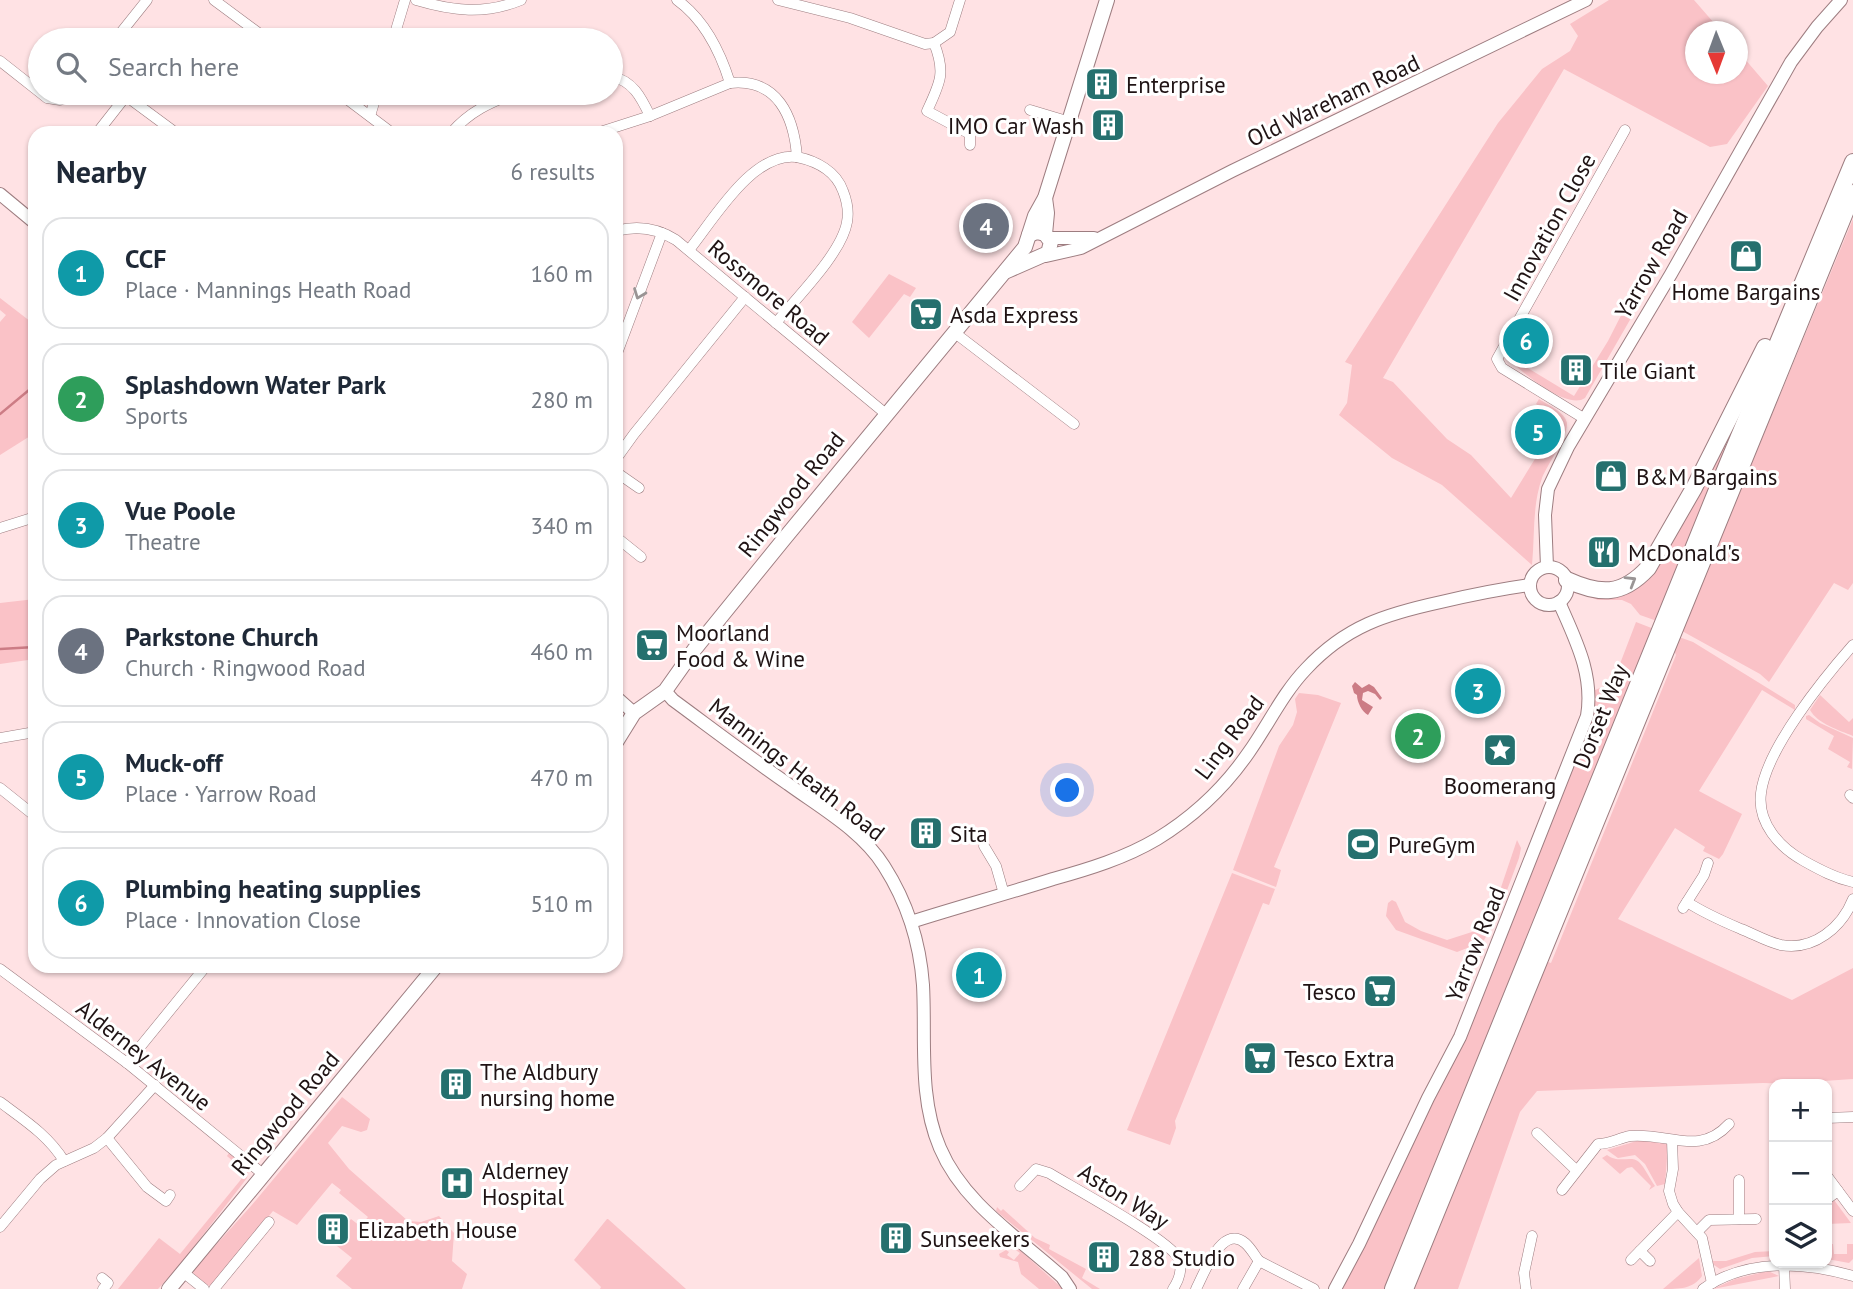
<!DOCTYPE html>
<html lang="en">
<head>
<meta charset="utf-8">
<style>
  body { margin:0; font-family:"PT Sans",sans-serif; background:#f2f2f3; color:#1f2937 }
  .controls { position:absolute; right:21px; bottom:21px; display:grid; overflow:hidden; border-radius:14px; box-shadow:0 2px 5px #0004 }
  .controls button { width:63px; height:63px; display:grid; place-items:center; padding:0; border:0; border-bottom:2px solid #e0e1e3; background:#fff; color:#1f2937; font:35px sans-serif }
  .compass { position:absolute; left:1685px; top:21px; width:63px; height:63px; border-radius:50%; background:#fff; box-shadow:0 2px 5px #0004; rotate:179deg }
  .you { position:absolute; left:1068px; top:791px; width:24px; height:24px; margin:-18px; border:5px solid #fff; border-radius:50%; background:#1a73e8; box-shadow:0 0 0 10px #1a73e833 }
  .badge { display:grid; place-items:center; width:46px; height:46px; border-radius:50%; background:#25706e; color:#fff; font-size:23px; font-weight:700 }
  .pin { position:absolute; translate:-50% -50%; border:4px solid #fff; box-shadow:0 2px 7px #0006 }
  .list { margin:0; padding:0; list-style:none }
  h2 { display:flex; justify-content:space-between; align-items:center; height:91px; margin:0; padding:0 28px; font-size:30px }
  h2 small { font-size:23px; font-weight:400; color:#747a83 }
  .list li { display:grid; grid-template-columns:46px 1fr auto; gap:21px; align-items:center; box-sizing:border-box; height:112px; margin:0 14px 14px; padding:0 14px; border:2px solid #e0e1e3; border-radius:21px }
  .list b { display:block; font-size:26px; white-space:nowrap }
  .list p { margin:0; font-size:23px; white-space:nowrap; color:#747a83 }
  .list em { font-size:23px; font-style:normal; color:#747a83 }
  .icon { flex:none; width:38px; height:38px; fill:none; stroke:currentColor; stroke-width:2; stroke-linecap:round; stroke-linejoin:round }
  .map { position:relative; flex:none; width:1853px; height:1289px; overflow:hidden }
  .search { position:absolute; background:#fff; box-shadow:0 2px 5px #0004; left:28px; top:28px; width:595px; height:77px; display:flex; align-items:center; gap:18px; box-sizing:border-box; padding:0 24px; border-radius:38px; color:#747a83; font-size:26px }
  .panel { position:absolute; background:#fff; box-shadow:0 2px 5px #0004; left:28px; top:126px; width:595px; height:847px; border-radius:21px }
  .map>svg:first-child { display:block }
</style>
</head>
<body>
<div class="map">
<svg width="1853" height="1289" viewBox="0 0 1853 1289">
  <rect width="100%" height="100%" fill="#ffe2e4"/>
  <g fill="#fac2c7">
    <path d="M 1609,0 L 1694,0 L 1721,31 L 1696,32 L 1696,74 L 1738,74 L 1738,51 L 1768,86 L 1727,144 L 1710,147 L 1564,69 L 1383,378 L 1393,382 L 1447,439 L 1471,455 L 1511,498 L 1557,423 L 1537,411 L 1539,406 L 1536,404 L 1539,399 C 1548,405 1565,412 1567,423 C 1568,436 1547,465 1542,478 C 1532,506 1535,535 1532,565 L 1442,485 L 1392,458 L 1339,415 L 1347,403 L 1352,365 L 1345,362 L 1498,123 L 1542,69 L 1570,51 L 1578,36 L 1570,24 Z"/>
    <polygon points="1853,219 1853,583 1848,590 1834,583 1769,682 1760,674 1682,631"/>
    <polygon points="889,274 916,288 910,297 904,294 869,338 852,322"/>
    <path d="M 1638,282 L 1646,286 L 1643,291 L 1646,292 L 1585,398 C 1567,411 1518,370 1505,355 L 1506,349 L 1532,307 L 1506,355 L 1574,396 L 1608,341 Z"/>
    <polygon points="0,298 35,325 35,433 0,455 0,322 6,315 0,310"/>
    <polygon points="1746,403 1657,621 1640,615 1631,604 1622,600 1598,600 1580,593 1625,590"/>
    <polygon points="35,599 35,659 0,664 0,603"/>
    <polygon points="1636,622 1654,629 1386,1289 1341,1289 1472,1022 1587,725 1593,691 1613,682"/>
    <polygon points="1679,637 1693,642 1795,705 1795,710 1762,690 1699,791 1742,814 1723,854 1719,859 1703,851 1705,847 1675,828 1618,919 1792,1000 1853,968 1853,1079 1809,1082 1808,1084 1763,1083 1537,1091 1520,1112 1458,1289 1413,1289 1545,961 1551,963 1676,655 1674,650"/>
    <polygon points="1299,693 1318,695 1341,703 1274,867 1281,870 1276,887 1233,870 1279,746 1293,725 1297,712 1295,699"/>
    <path d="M 1820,695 L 1849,722 L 1853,718 L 1853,736 C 1839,730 1818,724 1810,710 Z"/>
    <polygon points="1809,715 1820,723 1853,738 1852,769 1847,767 1850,762 1828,749 1834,736 1806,719 1806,716"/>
    <polygon points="1517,840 1521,848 1519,858 1497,917 1483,942 1457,952 1396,930 1386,916 1388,903 1392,900 1396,902 1405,922 1421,931 1447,940 1475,931 1493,911"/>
    <polygon points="1232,873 1275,889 1269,905 1263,903 1175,1121 1176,1128 1170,1145 1127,1130"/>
    <path d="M 342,1097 L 370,1119 L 367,1130 L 361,1132 L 342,1126 L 328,1143 L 349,1169 L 408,1221 L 421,1222 L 439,1216 L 454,1233 L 452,1261 L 467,1274 L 462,1289 L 352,1289 L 336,1276 L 352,1258 L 332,1242 L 351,1219 L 360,1226 L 368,1217 L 339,1193 L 341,1190 L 332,1183 L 297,1225 L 273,1211 L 212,1286 C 203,1285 197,1280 193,1272 L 196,1267 L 251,1206 Z"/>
    <polygon points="1640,1140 1663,1142 1668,1145 1665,1184 1657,1186 1645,1164 1635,1155 1618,1158 1607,1150"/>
    <polygon points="229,1153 249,1170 247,1178 179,1266 158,1289 118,1289 159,1238 180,1254 243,1177 242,1169 227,1156"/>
    <path d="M 1607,1155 C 1619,1164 1631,1155 1639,1162 C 1645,1168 1650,1179 1655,1186 L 1649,1190 L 1651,1186 L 1632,1167 L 1627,1168 L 1620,1174 L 1602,1158 Z"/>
    <polygon points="1834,1200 1851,1223 1827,1224 1827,1206"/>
    <polygon points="997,1207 1001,1211 1003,1209 1035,1238 1050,1245 1049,1249 1086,1269 1082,1278 1100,1289 1092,1289 996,1211"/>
    <polygon points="607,1219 608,1219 686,1289 600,1289 601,1287 574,1260"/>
    <polygon points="1013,1244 1063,1289 1039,1289 1021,1274 1018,1262 1000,1257 999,1254 1006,1250 1009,1252 1007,1255 1014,1260 1020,1253 1013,1248 1009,1248"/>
    <polygon points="1827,1244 1833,1244 1834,1254 1847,1254 1847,1244 1853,1244 1853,1259 1849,1263 1827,1259"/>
    <polygon points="1774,1251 1774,1256 1752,1258 1720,1269 1714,1265 1712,1261 1726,1261 1755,1252"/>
    <path d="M 1699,1258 L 1702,1276 C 1693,1289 1679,1289 1663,1289 Z"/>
    <polygon points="1768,1271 1779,1276 1713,1289 1735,1279"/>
  </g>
  <path fill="#cc7c85" d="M 1355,682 L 1362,688 L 1369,684 L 1374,687 L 1382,698 L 1380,700 L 1375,694 L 1368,691 L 1363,693 L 1362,700 L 1373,707 L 1368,715 C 1362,712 1357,702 1357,695 L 1354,693 L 1352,686 Z"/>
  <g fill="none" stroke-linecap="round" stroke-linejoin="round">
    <g stroke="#cc7c85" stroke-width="2.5">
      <polyline points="0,414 35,385"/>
      <polyline points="0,649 35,647"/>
    </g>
    <g stroke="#9d7d80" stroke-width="11">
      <g id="minor">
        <polyline points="214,0 268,40"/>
        <path d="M 416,0 C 453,11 484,15 521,0"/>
        <path d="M 677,0 C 705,20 720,51 730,83 C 778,78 794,117 797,157 C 816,161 836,171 843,191 C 847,201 849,211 847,222 C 842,253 796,298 776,323"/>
        <polyline points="778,0 850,18 925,44 934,43"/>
        <path d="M 960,0 L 950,32 L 934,43 C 946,73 940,83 927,111 L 970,134 L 970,145"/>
        <polyline points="115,40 147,0"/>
        <polyline points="393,40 405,0"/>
        <polyline points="0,61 47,98 60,100 72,93"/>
        <path d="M 611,76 C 633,81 641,97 650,116"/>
        <polyline points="122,93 176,133"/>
        <polyline points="339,93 392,133"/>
        <polyline points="1030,110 1070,122"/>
        <polyline points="370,116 377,93"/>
        <polyline points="97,133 126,96"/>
        <path d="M 451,133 C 469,112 490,102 516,93"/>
        <polyline points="597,133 650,116 730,83"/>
        <path d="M 616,231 C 638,225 657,228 676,240 L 886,414"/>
        <path d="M 689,250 C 714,219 753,151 797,157"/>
        <polyline points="955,333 1074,424"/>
        <polyline points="616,356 662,233"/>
        <polyline points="1585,419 1502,368 1497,359 1625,130"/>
        <polyline points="616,459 634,434 745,297"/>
        <polyline points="616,472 639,488"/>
        <polyline points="0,528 35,517"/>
        <polyline points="616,537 641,557"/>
        <path d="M 1853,645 C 1824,678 1766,749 1761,793 C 1757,823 1780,848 1804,861 C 1820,870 1835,878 1853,882"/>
        <polyline points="0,738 35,732"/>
        <polyline points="0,788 35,816"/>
        <polyline points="1850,795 1853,798"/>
        <polyline points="984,846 996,866 1004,894"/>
        <path d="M 1687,902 C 1704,913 1722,921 1741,929 C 1754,934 1767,942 1781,945 C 1814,951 1842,927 1853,899"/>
        <polyline points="1683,908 1704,875 1708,863"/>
        <polyline points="0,969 127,1063 263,1174"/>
        <polyline points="127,1063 206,966"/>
        <path d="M 0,1102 C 24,1120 48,1135 64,1161"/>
        <polyline points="1827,1118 1853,1117"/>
        <polyline points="1537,1133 1576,1170"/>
        <polyline points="107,1138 147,1187 166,1201 170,1195"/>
        <polyline points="1672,1140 1673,1169 1669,1191 1673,1204 1678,1212 1702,1238 1712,1283"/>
        <polyline points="1827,1176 1853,1211"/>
        <polyline points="1739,1180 1739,1219"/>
        <path d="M 1020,1186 L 1036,1169 L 1049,1173 C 1072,1187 1170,1240 1178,1258 C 1183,1268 1179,1280 1173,1289"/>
        <path d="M 1562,1190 L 1598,1144 C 1610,1144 1619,1138 1630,1136 C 1668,1132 1699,1157 1729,1124"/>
        <polyline points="1827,1199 1838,1191"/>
        <polyline points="0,1227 40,1179 56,1165 94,1148 107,1138 155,1085"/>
        <polyline points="1697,1232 1709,1220 1756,1219"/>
        <polyline points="1640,1251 1650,1261"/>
        <polyline points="1631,1260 1678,1212"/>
        <polyline points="1784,1265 1785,1289"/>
        <polyline points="183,1272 204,1289"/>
        <polyline points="102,1278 108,1283 103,1289"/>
        <polyline points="214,1289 269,1222"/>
        <path d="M 1196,1289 C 1204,1274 1222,1223 1245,1243 C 1251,1248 1255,1256 1259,1261"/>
        <polyline points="1243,1289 1259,1261 1314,1289"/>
        <polyline points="1526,1289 1524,1273 1532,1236"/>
        <path d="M 1703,1289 C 1747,1258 1805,1262 1853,1276"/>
      </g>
    </g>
    <g stroke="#9d7d80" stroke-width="14">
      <g id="tertiary">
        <polyline points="0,194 35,223"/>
        <polyline points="1049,238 1094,238"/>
        <polyline points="1046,256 1081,248 1232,171 1586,0"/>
        <polyline points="1547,567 1545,515 1548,489 1568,447 1671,274 1791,62 1817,27 1841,0"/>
        <circle cx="1549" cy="586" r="19"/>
        <path d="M 665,691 L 673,700 C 711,728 749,757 788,784 C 821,808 862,831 884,866 C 907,902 920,943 923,985 C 926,1039 918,1097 940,1148 C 963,1203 1019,1238 1062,1277 L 1070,1289"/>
        <polyline points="616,697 634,713"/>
        <path d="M 911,922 C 958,907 1006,894 1053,879 C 1089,869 1125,858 1157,839 C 1193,817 1225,787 1249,752 C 1268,725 1283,693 1306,669 C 1346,626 1386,614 1441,602 C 1471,595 1500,589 1530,585"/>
        <path d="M 1335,1289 L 1359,1244 L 1428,1098 L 1460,1037 L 1587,716 C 1594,674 1575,639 1559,602"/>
      </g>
    </g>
    <g stroke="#9d7d80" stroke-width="16">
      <g id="secondary">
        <polyline points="1045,234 1047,213 1045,198"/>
        <polyline points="1007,271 1048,253 1051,242 1045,234 1037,232 1029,235"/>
        <polyline points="616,742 634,713 665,691 694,650 784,539 1025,247 1035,216 1045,198 1107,0"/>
        <polyline points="169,1289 436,966"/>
      </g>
    </g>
    <g stroke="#9d7d80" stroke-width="18">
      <g id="trunk">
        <path d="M 1567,580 C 1600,595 1622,596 1648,568 L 1694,488 L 1765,347"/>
        <polyline points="1393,1289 1723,475 1853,162"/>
        <polyline points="1405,1289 1853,193"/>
      </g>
    </g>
    <use href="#minor" stroke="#fff" stroke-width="10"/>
    <use href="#tertiary" stroke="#fff" stroke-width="12"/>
    <use href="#secondary" stroke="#fff" stroke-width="14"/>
    <use href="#trunk" stroke="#fff" stroke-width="16"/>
  </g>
  <defs><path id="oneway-chevron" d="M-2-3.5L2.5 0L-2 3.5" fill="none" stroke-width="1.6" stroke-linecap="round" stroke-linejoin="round" transform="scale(1.75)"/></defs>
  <g stroke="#9a9595">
    <use href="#oneway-chevron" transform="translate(639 294) rotate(111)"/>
    <use href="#oneway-chevron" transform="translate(1631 581) rotate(-31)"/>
  </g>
  <defs>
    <g id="building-square" transform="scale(1.75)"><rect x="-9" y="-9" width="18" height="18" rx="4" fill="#25706e" stroke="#fff"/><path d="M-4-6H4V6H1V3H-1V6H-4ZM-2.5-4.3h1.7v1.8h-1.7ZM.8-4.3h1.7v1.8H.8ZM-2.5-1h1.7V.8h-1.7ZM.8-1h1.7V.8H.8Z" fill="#fff"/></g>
    <g id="shop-square" transform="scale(1.75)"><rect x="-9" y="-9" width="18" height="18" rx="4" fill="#25706e" stroke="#fff"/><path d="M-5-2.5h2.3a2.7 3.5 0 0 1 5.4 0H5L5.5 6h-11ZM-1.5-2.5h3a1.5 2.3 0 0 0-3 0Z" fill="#fff"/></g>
    <g id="supermarket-square" transform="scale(1.75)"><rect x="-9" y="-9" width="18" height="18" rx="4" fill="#25706e" stroke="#fff"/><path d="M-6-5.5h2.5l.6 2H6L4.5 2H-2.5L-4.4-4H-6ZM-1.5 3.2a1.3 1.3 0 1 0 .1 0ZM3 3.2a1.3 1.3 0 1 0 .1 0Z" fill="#fff"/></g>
    <g id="restaurant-square" transform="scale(1.75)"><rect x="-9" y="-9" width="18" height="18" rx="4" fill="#25706e" stroke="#fff"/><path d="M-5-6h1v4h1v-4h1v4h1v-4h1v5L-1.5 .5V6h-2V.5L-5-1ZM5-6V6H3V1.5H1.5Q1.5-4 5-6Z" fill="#fff"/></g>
    <g id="sight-square" transform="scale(1.75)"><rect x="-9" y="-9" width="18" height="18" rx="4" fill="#25706e" stroke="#fff"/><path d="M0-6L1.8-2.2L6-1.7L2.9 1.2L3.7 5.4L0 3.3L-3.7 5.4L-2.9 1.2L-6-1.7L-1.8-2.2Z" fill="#fff"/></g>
    <g id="stadium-square" transform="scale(1.75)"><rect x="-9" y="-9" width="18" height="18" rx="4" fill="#25706e" stroke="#fff"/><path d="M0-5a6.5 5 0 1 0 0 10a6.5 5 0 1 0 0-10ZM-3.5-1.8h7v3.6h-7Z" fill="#fff"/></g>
    <g id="hospital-square" transform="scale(1.75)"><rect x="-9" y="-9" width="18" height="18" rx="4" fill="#25706e" stroke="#fff"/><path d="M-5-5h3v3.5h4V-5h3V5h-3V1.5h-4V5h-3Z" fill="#fff"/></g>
  </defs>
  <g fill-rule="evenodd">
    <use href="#building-square" x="1102" y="84"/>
    <use href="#building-square" x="1108" y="125"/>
    <use href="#shop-square" x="1746" y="256"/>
    <use href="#supermarket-square" x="926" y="314"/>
    <use href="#building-square" x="1576" y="370"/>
    <use href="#shop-square" x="1611" y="476"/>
    <use href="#restaurant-square" x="1604" y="552"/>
    <use href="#supermarket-square" x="652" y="645"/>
    <use href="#sight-square" x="1500" y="750"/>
    <use href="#building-square" x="926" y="833"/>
    <use href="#stadium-square" x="1363" y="844"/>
    <use href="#supermarket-square" x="1380" y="991"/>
    <use href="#supermarket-square" x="1260" y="1058"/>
    <use href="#building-square" x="456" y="1084"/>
    <use href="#hospital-square" x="457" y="1183"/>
    <use href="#building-square" x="333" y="1229"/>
    <use href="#building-square" x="896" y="1238"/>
    <use href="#building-square" x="1104" y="1257"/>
  </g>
  <g text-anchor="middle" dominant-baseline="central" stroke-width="6" stroke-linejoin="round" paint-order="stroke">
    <g font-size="23" fill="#1f1314" stroke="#fff" text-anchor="start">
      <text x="1126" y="84">Enterprise</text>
      <text x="1084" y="125" text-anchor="end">IMO Car Wash</text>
      <text x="1746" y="291" text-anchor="middle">Home Bargains</text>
      <text x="950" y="314">Asda Express</text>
      <text x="1600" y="370">Tile Giant</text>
      <text x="1636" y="476">B&amp;M Bargains</text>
      <text x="1628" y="552">McDonald's</text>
      <text x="676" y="632">Moorland<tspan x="676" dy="26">Food &amp; Wine</tspan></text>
      <text x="1500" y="785" text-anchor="middle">Boomerang</text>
      <text x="950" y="833">Sita</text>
      <text x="1388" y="844">PureGym</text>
      <text x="1356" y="991" text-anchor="end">Tesco</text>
      <text x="1284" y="1058">Tesco Extra</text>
      <text x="480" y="1071">The Aldbury<tspan x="480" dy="26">nursing home</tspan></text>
      <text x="482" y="1170">Alderney<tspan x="482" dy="26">Hospital</tspan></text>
      <text x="358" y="1229">Elizabeth House</text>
      <text x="920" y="1238">Sunseekers</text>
      <text x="1128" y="1257">288 Studio</text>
    </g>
    <g font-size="23" fill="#1f1314" stroke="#fff">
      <text transform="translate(1333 100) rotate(-25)">Old Wareham Road</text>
      <text transform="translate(1549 227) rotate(-61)">Innovation Close</text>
      <text transform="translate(1651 264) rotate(-60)">Yarrow Road</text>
      <text transform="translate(769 292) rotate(40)">Rossmore Road</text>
      <text transform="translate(791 494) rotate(-51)">Ringwood Road</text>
      <text transform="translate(1600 716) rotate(-68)">Dorset Way</text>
      <text transform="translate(1229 737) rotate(-53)">Ling Road</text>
      <text transform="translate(797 769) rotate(38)">Mannings Heath Road</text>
      <text transform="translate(1475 944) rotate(-68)">Yarrow Road</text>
      <text transform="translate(144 1055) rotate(38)">Alderney Avenue</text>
      <text transform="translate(285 1113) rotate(-50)">Ringwood Road</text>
      <text transform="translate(1124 1196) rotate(32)">Aston Way</text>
    </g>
  </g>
</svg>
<div class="controls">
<button>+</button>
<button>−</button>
<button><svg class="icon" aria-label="layers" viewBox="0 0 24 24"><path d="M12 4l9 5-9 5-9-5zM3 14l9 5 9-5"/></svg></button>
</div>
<svg class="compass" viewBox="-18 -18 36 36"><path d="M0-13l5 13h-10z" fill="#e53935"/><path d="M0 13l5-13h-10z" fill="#747a83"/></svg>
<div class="you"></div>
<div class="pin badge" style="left:979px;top:975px;background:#0f9aa8">1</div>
<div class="pin badge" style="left:1418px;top:736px;background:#2e9e5b">2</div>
<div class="pin badge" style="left:1478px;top:691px;background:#0f9aa8">3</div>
<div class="pin badge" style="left:986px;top:226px;background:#6b7280">4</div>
<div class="pin badge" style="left:1538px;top:432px;background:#0f9aa8">5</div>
<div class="pin badge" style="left:1526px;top:341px;background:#0f9aa8">6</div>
<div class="search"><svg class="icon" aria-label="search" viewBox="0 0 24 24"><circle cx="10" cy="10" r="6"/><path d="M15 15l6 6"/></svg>Search here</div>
<section class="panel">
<h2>Nearby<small>6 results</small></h2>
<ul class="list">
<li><span class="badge" style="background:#0f9aa8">1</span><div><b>CCF</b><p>Place · Mannings Heath Road</p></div><em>160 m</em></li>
<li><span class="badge" style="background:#2e9e5b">2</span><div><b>Splashdown Water Park</b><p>Sports</p></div><em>280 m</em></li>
<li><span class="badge" style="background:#0f9aa8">3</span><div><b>Vue Poole</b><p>Theatre</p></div><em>340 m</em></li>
<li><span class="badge" style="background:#6b7280">4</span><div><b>Parkstone Church</b><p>Church · Ringwood Road</p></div><em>460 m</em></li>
<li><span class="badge" style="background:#0f9aa8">5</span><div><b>Muck-off</b><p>Place · Yarrow Road</p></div><em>470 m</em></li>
<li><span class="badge" style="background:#0f9aa8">6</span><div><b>Plumbing heating supplies</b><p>Place · Innovation Close</p></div><em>510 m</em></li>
</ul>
</section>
</div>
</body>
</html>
